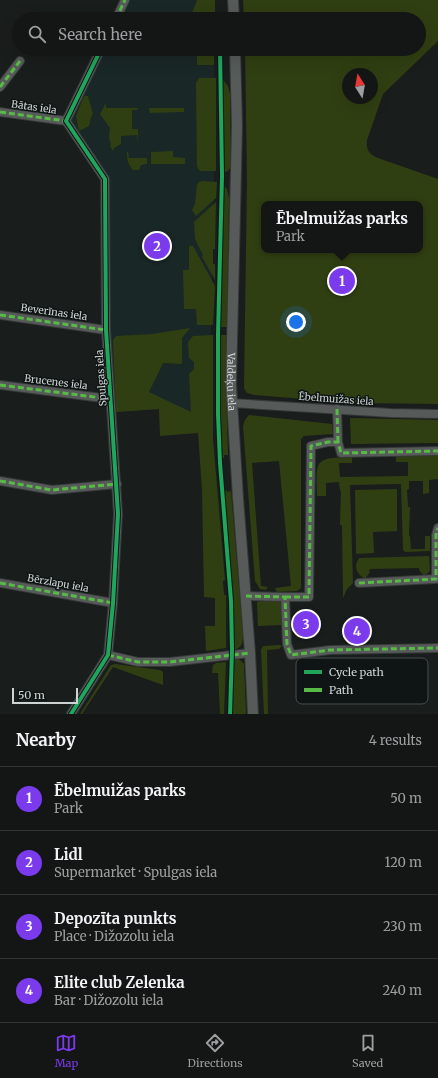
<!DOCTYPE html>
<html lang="en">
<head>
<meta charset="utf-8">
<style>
  body { margin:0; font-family:Merriweather,serif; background:#202322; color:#f1f3f6 }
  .compass { position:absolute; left:342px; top:68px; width:36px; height:36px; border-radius:50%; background:#131615; box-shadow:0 4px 16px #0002; rotate:349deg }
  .scale { position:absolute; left:12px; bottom:10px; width:66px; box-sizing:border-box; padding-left:4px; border:2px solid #ced3d3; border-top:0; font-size:11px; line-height:14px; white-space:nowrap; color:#ced3d3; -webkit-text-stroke:3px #0e1514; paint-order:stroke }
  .you { position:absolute; left:296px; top:322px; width:14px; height:14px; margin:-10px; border:3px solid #fff; border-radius:50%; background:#1a73e8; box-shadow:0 0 0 6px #1a73e833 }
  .badge { display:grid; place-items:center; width:26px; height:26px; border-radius:50%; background:#7c3aed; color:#fff; font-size:13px; font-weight:700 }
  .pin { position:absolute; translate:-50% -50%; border:2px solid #fff; box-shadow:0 1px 4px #0006 }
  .popup { position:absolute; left:261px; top:201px; width:162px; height:52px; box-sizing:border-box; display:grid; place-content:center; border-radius:8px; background:#131615; filter:drop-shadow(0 1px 3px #0005); font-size:13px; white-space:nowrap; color:#9d9fa0 }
  .popup b { font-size:15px; color:#f1f3f6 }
  .popup::after { content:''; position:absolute; left:50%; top:100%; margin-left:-8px; border:8px solid transparent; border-top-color:#131615 }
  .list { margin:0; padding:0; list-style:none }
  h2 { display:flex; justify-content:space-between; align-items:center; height:52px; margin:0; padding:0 16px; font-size:17px }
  h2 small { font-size:13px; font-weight:400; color:#9d9fa0 }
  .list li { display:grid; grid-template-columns:26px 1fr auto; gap:12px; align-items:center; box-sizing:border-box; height:64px; padding:0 16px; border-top:1px solid #323534 }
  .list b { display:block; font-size:15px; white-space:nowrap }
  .list p { margin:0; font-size:13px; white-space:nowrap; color:#9d9fa0 }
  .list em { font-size:13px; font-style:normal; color:#9d9fa0 }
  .icon { flex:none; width:22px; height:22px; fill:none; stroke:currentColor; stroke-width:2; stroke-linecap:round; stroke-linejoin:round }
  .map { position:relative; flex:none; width:438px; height:714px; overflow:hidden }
  .search { position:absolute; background:#131615; box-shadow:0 4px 16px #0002; left:12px; right:12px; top:12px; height:44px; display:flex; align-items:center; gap:10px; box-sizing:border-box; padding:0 14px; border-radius:22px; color:#9d9fa0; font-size:15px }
  .sheet { height:308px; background:#131615 }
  nav { display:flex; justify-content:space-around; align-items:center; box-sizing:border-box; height:56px; border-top:1px solid #323534; background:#131615; font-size:11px; color:#9d9fa0 }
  nav a { display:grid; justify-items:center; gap:2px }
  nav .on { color:#7c3aed }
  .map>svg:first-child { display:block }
</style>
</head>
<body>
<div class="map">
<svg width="438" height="714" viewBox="0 0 438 714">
  <rect width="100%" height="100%" fill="#191d1c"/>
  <g fill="#192726">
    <polygon points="129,0 213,0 213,19 119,19"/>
    <polygon points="103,49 214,49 215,133 211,326 213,419 160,436 159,409 116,412 109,324 108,178 68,121"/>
  </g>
  <g fill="#303f12" fill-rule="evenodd">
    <polygon points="197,0 215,0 215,19 193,19 192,13"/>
    <path d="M 243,0 L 438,0 L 438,41 L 383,94 L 367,140 C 366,148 368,153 375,157 L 438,179 L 438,404 L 356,403 L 254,395 L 247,393 L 244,388 L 247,178 L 245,49 L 419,49 L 419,19 L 244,19 ZM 348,74 L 372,74 L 372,98 L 348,98 ZM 264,204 L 420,204 L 420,250 L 264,250 Z"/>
    <rect x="197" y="49" width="17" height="16"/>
    <polygon points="199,78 216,78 216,171 201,171 199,170 197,166 196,83"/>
    <path d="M 223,80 L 228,86 L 230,94 L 231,166 C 229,170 228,172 223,172 Z"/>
    <polygon points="84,96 88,96 93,114 91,117 89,126 79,131 76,116"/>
    <polygon points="106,103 106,108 138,108 137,110 132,110 132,129 138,129 138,142 137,135 121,136 121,144 114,148 113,151 110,146 111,144 109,138 110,128 100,114"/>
    <polygon points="149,108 184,108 184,112 150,113"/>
    <polygon points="173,151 173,157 185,158 185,164 151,164 151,152"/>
    <path d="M 127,152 L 128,152 L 129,158 L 147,158 L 147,164 L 141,165 L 139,170 L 133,170 C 128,165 127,159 127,152 Z"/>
    <polygon points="203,181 217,182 216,198 196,216 192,210 195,204 197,185 199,182"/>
    <polygon points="223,184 227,189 229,199 227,327 220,327"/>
    <polygon points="216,202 215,249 213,249 213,264 215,264 215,280 202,257 203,255 195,239 194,222"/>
    <polygon points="189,246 193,246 215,286 213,324 212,325 197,325 196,309 184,309 183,270 189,270"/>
    <polygon points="190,328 182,338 182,363 181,364 163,363 149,392 191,412 189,374 194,369 194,362 189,358 188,342 193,336 213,335 213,439 225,580 223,581 224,595 226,595 226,648 206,651 205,626 215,626 215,598 204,597 202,489 198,433 160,436 159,409 116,412 113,343 113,340 116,336 152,334"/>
    <polygon points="220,335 227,335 226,389 228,455 224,455 224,458 222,458 220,414"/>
    <polygon points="249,415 332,424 333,434 304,436 301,439 301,588 297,591 277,592 275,588 291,586 279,461 252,463 261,586 268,587 266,590 260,589 255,581 243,426 245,420"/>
    <polygon points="350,418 438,420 438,443 351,444"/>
    <path d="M 396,456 L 438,456 L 438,479 L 429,480 L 429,493 L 423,494 L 423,481 L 409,481 L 409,489 L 407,490 L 408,507 L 410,507 L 409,536 L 410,536 L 411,549 L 425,549 L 425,536 L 430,536 L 430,551 L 405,552 L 403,550 L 401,484 L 350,485 L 353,583 L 347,589 L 343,598 L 342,525 L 340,525 L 341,491 L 340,491 L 339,482 L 326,483 L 326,496 L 317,496 C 316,459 314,458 352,457 L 352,463 L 339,463 L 340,477 L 408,476 L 408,462 L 396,462 Z"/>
    <polygon points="397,489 397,531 373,532 374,553 356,554 355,490"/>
    <path d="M 227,490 L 227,492 L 231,491 L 243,635 C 243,642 242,648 234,650 L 234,605 L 224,491 Z"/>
    <path d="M 429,556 L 430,571 L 424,576 L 419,570 L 419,568 L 370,569 L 369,571 L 370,572 L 365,579 C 357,574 353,567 359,558 Z"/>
    <polygon points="274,599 280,602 282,606 282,625 258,626 257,602"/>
    <polygon points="280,645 282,646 279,649 267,650 268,714 264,714 261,650 263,646"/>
    <polygon points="234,658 239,659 244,664 246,714 232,714"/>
    <polygon points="226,662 224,714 220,714 218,673 212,673 213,665 216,663"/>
    <polygon points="115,664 160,670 163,672 163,685 113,667 82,714 80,714 111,665"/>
  </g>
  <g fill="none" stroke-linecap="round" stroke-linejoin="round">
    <g stroke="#343837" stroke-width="10">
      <g id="minor">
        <polyline points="116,19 125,0"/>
        <polyline points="0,87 20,61"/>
        <polyline points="0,112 66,121"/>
        <polyline points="0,315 106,330"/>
        <polyline points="0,385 110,399"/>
        <polyline points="232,403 391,413 438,414"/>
        <polyline points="337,409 338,442"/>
        <polyline points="0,481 52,490 117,484"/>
        <polyline points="0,583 113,603"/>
        <polyline points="359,583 436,579 436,535 438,528"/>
        <polyline points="246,596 285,597 287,644 291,655 330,650 438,648"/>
        <polyline points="285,597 309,597 311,446 328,442 338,442 341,453 438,451"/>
        <polyline points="108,655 138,662 170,662 250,653"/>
        <polyline points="71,714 108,655 113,603 118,514 106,330 105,179 66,121 101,49"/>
      </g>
    </g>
    <g stroke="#343837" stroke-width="12">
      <g id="tertiary">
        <polyline points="233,0 234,19"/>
        <path id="s1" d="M 235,49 L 237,126 L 231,385 L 238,498 L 250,653 L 253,714"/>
      </g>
    </g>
    <use href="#minor" stroke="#565a59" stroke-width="8"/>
    <use href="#tertiary" stroke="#565a59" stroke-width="10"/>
    <g stroke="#58b947" stroke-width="3" stroke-dasharray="6 3" stroke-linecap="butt">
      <polyline points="116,19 125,0"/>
      <polyline points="0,87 20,61"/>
      <polyline points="0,112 66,121"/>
      <polyline points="0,315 106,330"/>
      <polyline points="0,385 110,399"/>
      <polyline points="337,409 338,442"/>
      <polyline points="0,481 52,490 117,484"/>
      <polyline points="0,583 113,603"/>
      <polyline points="359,583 436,579 436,535 438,528"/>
      <polyline points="246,596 285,597 287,644 291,655 330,650 438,648"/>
      <polyline points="285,597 309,597 311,446 328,442 338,442 341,453 438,451"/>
      <polyline points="108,655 138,662 170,662 250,653"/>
    </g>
    <g stroke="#0e1514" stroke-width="6">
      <g id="cycleway">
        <polyline points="220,49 222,176 218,335 218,414 220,463 231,601 232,650 230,714"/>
        <polyline points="71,714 108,655 113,603 118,514 106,330 105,179 66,121 101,49"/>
      </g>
    </g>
    <use href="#cycleway" stroke="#20a55d" stroke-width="4"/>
  </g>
  <g text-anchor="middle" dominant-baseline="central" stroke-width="3" stroke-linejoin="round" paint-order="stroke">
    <g font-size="10" fill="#ced3d3" stroke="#0e1514">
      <text transform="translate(34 107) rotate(8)">Bātas iela</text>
      <text transform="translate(54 312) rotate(8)">Beverīnas iela</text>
      <text transform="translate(101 378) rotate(-94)">Spulgas iela</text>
      <text transform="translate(56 382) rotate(7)">Brucenes iela</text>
      <text stroke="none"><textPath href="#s1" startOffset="333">Valdeķu iela</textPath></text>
      <text transform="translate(336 399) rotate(4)">Ēbelmuižas iela</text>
      <text transform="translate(58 583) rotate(10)">Bērzlapu iela</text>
    </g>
  </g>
  <rect x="296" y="658" width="132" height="46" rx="6" fill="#0e1514" stroke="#484e4d" stroke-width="1"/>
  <rect x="304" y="670" width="18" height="4" fill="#20a55d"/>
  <rect x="304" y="688" width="18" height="4" fill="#58b947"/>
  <g font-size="11" fill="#ced3d3">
    <text x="329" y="676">Cycle path</text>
    <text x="329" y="694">Path</text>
  </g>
</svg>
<svg class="compass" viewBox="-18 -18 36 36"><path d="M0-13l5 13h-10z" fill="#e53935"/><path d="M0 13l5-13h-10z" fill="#9d9fa0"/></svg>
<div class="scale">50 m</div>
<div class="you"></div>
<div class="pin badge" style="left:342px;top:281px">1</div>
<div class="popup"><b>Ēbelmuižas parks</b>Park</div>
<div class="pin badge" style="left:157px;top:246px">2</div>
<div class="pin badge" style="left:306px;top:624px">3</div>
<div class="pin badge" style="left:357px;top:631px">4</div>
<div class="search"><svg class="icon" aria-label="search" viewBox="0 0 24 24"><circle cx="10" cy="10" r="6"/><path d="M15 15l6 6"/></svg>Search here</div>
</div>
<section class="sheet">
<h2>Nearby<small>4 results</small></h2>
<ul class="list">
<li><span class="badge">1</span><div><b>Ēbelmuižas parks</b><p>Park</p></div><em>50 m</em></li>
<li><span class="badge">2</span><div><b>Lidl</b><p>Supermarket · Spulgas iela</p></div><em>120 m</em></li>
<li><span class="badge">3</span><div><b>Depozīta punkts</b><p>Place · Dižozolu iela</p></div><em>230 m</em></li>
<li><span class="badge">4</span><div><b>Elite club Zelenka</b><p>Bar · Dižozolu iela</p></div><em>240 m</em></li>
</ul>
</section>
<nav>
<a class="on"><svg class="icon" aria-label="map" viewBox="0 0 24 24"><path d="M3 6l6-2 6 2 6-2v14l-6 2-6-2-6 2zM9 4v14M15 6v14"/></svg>Map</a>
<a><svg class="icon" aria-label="directions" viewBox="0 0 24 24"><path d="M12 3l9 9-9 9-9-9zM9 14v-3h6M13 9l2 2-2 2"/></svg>Directions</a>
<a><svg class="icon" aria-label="saved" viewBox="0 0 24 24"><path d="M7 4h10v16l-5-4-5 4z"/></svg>Saved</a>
</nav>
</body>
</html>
